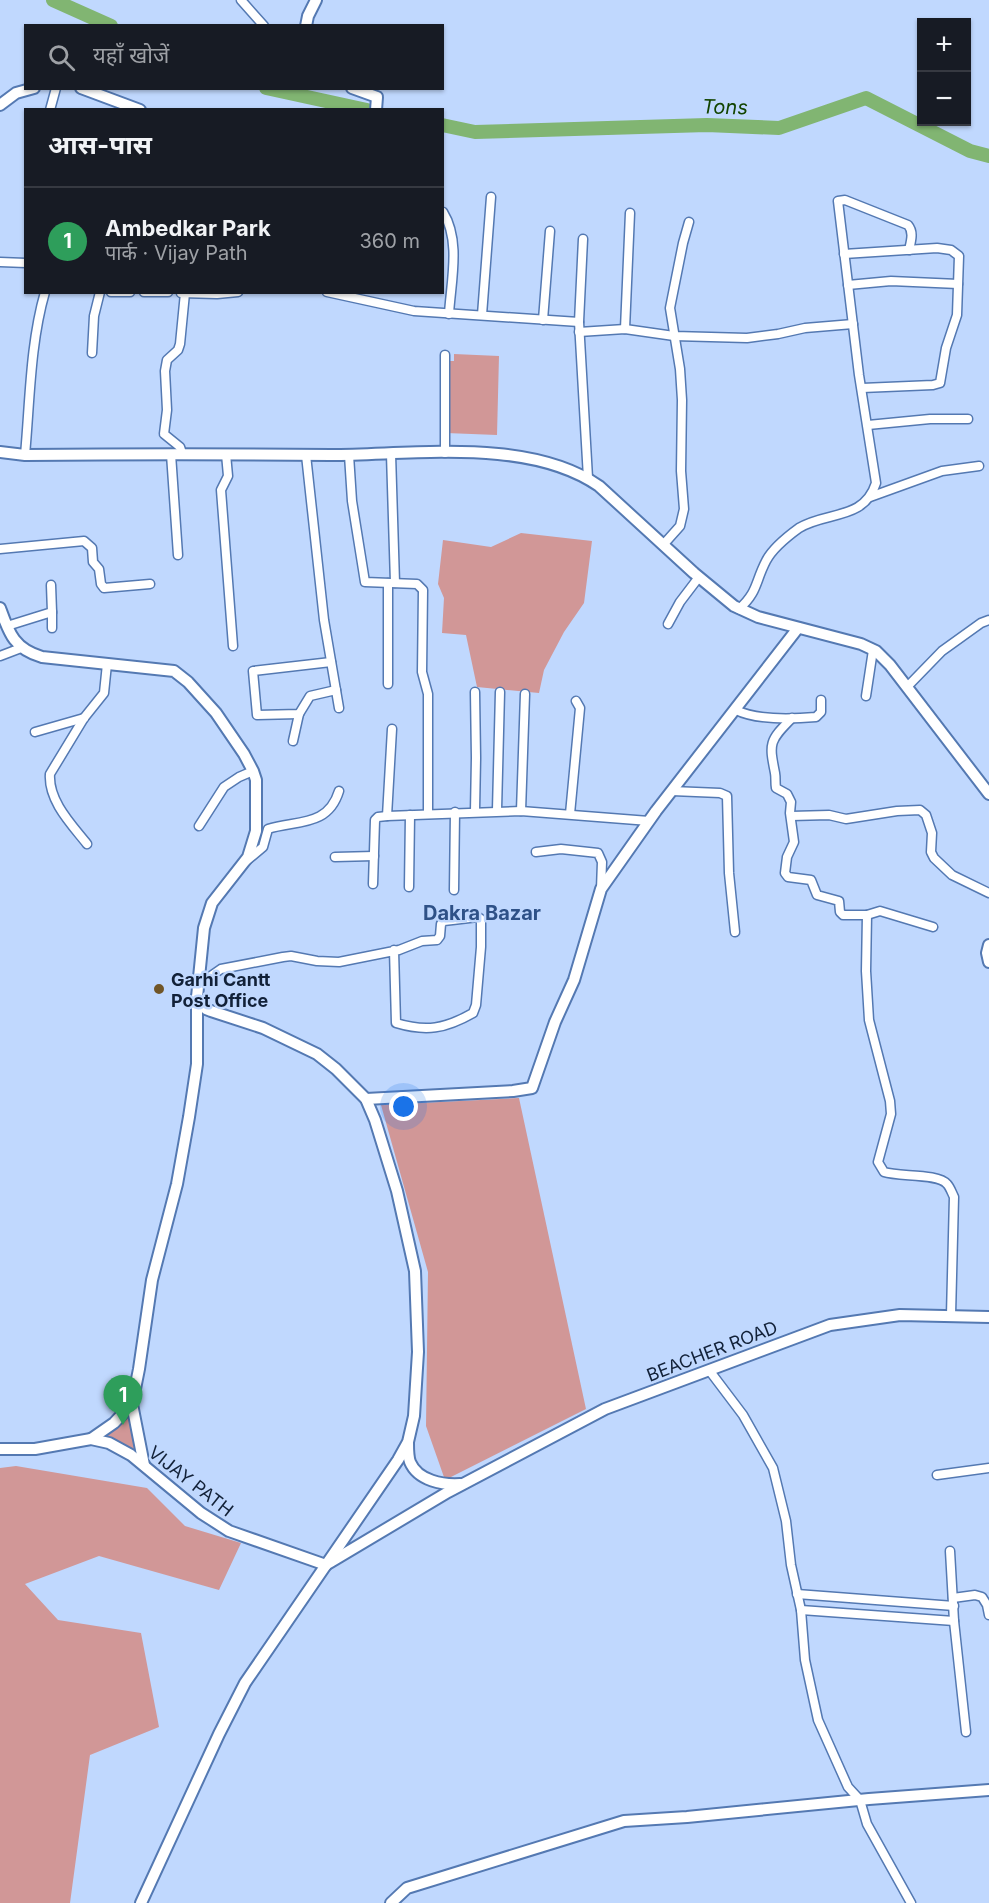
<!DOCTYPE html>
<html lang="hi">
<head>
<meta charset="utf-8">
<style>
  body { margin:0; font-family:Inter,"Noto Sans Devanagari",sans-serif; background:#242831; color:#f1f3f6 }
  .controls { position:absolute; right:18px; top:18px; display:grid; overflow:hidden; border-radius:0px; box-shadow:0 2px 4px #0004 }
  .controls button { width:54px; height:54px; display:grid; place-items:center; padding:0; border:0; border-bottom:2px solid #363941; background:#171b24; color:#f1f3f6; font:30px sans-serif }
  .you { position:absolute; left:404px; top:1107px; width:21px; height:21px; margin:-15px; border:4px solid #fff; border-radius:50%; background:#1a73e8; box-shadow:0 0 0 9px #1a73e833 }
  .badge { display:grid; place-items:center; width:39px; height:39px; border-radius:50%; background:#0b8043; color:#fff; font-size:20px; font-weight:700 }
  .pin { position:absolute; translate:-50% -50px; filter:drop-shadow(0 2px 3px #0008) }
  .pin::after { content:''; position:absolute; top:32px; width:21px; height:18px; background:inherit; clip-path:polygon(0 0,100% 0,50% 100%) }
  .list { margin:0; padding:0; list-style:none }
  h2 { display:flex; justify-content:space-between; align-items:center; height:78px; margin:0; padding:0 24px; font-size:26px }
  h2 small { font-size:20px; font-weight:400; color:#9ea1a6 }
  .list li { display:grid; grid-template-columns:39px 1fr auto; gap:18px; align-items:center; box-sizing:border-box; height:108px; padding:0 24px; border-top:2px solid #363941 }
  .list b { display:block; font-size:22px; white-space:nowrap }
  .list p { margin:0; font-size:20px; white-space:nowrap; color:#9ea1a6 }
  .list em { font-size:20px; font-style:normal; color:#9ea1a6 }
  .icon { flex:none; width:33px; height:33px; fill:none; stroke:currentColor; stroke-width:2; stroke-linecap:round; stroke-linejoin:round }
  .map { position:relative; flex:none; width:989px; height:1903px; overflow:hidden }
  .search { position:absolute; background:#171b24; box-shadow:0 2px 4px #0004; left:24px; top:24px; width:420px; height:66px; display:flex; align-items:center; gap:15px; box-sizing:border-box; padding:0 21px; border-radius:0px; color:#9ea1a6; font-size:22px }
  .panel { position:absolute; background:#171b24; box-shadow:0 2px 4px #0004; left:24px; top:108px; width:420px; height:186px; border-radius:0px }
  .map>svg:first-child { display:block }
</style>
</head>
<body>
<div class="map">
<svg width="989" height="1903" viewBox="0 0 989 1903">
  <rect width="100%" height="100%" fill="#c0d8fe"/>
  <g fill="#d19797">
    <polygon points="454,354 499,356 497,435 446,433 448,361 454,361"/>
    <polygon points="521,533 592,541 584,603 564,632 544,670 539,693 477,687 466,635 442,633 444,598 438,584 443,540 491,547"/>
    <polygon points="519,1098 586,1409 445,1480 426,1426 428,1272 381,1105"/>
    <polygon points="128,1415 135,1450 106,1435"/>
    <polygon points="16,1466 147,1488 185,1526 241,1543 219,1590 99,1556 25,1584 58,1620 141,1633 159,1727 90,1755 70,1903 0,1903 0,1468"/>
  </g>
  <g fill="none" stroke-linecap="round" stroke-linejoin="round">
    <g stroke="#81b572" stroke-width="14">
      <polyline points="53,0 111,26"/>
      <polyline points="266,88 367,110"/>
      <polyline points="442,125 475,132 707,125 779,128 866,98 970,151 989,156"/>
    </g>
    <g stroke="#5479b2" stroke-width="11">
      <g id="street">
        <polyline points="241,0 264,26"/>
        <polyline points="50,110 56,88"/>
        <path d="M 443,212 C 461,241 451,281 449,314"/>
        <polyline points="583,239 579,322 588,478"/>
        <polyline points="844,254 937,248 951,250 959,256 957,315 946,348 940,383 933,385 862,388"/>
        <polyline points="0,262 26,263"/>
        <polyline points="848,285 891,281 958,284"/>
        <polyline points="111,292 130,292"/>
        <polyline points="144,292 168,292"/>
        <polyline points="327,292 414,311 579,322"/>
        <polyline points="181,293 217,294 238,292"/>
        <polyline points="482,315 491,197"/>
        <polyline points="543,320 550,231"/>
        <polyline points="625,329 630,213"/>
        <polyline points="579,332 625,329 674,336 747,338 778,334 805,328 853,324"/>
        <polyline points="92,353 94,316 100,292"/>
        <polyline points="868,425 930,419 968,419"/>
        <polyline points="182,453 180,447 164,434 167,410 165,371 167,360 178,350 180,344 185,293"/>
        <polyline points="445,453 445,355"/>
        <polyline points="171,454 178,555"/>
        <polyline points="226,454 228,476 221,490 233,646"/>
        <polyline points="391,454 395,583"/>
        <path d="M 25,455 C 30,401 30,344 45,292"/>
        <polyline points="306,455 324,620 339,708"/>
        <polyline points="349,455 352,501 365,582 417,584 423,590 422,672 428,694 428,814"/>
        <polyline points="870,497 942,471 979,466"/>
        <polyline points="663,545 680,526 684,509 681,471 682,400 680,369 670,308 683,243 689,222"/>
        <polyline points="0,549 84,541 92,548 93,562 99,569 101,584 104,588 150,584"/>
        <polyline points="388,583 388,684"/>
        <path d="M 739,609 C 758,592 755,582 766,561 C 772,549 788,536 799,528 C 826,511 864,521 876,483 L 859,375 L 838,201 L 845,200 L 908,225 C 914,232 911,241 909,250"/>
        <polyline points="52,612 52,628"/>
        <polyline points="668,624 680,602 699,577"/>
        <polyline points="7,626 52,612 51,585"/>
        <polyline points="0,656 21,648"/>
        <polyline points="331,662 253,671 257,715 299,714 310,696 336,690"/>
        <polyline points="907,687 942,651 981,623 989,620"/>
        <polyline points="866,696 873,650"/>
        <path d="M 736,710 C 756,720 793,719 816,717 L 821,712 L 821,700"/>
        <path d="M 792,718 C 769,741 769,743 775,773 C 776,778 775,783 776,788 L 787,794 L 791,802 L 790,813 L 794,842 L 787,857 L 785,873 L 788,877 L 811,880 L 817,895 L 839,901 L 840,912 L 843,915 L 867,915 L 866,971 L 869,1020 L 890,1101 L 891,1114 L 878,1162 L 884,1172 C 899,1177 938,1173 947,1184 C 950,1187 952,1193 954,1197 L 951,1315"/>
        <polyline points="392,729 387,816 521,811 649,821"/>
        <polyline points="35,732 84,718"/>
        <polyline points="293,741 299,714"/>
        <polyline points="672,791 720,793 727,796 729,873 735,932"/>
        <polyline points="497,810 500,692"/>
        <polyline points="475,811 476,758 475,692"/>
        <polyline points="521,811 525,694"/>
        <polyline points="570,814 580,708 576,701"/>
        <polyline points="791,816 829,815 846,819 897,811 920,810 926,815 932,833 931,852 934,858 952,875 989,893"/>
        <polyline points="199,826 224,787 239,777 253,771"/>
        <path d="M 87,844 C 72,825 48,801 50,774 L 84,718 L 104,693 L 107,664"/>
        <polyline points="536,852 561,849 598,853 602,862 601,889"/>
        <polyline points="335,857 374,856"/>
        <path d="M 245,862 L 263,847 L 268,829 C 297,820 328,827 339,791"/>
        <polyline points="373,884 375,820 378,817 387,816"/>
        <polyline points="409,887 410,815"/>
        <polyline points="454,890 455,812"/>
        <polyline points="867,915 880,911 933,927"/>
        <path d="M 198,985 L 221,969 L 283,957 L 291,956 L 317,961 L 339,962 L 399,950 L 422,941 L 437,940 L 440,936 L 441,924 L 444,921 L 478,917 L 481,919 L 481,947 L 476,1005 L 473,1013 C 445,1029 426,1032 396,1023 L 394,950"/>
        <polyline points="709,1370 743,1415 773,1468 786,1521 791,1565 801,1610 805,1660 818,1720 848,1787 860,1800 867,1824 911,1903"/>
        <polyline points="937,1475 989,1468"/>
        <polyline points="950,1551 954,1621 966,1732"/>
        <polyline points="797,1594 954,1606"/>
        <polyline points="953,1598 975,1595 982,1597 987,1605 989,1615"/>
        <polyline points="801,1610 954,1621"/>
      </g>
    </g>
    <g stroke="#5479b2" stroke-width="14">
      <g id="secondary">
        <polyline points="306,26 308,16 316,0"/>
        <polyline points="81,88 140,110"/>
        <polyline points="352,88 377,97 376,110"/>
        <polyline points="0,105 16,93 34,88"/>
        <path d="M 0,452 L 25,455 C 127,454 229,454 331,455 C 413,455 528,437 599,486 L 694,573 L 734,606 L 758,617 L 861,644 L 876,651 L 890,665 L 989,794"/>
        <path d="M 0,608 C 9,633 14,649 42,657 L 174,671 L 188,682 L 216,713 L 244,754 L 253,771 L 256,780 L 256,831 L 248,857 L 212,903 L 204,928 L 197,997 L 197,1064 L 189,1117 L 177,1184 L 152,1280 L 139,1369 L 132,1404 L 114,1423 L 91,1439"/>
        <polyline points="989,945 987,953 989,962"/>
        <polyline points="366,1099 513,1091 532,1088 555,1022 574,980 601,889 656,811 798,628"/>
        <polyline points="132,1404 144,1465"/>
        <path d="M 408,1443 C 408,1449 408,1457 410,1462 C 418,1481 443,1485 460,1484"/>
        <polyline points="0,1449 35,1449 91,1439 109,1443 131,1455 201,1513 229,1531 326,1565"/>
        <polyline points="329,1563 448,1492 605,1409 830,1325 900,1315 989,1317"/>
        <polyline points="141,1903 219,1734 245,1683 398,1460 408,1442 414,1416 418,1352 415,1271 397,1191 375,1120 366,1099 336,1069 317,1054 263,1028 211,1011 206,1009 197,997"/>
        <polyline points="391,1903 407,1888 624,1821 687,1817 869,1799 989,1790"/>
      </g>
    </g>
    <use href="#street" stroke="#fff" stroke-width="8"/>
    <use href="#secondary" stroke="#fff" stroke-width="10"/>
  </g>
  <circle fill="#705527" stroke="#c0d8fe" stroke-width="2" cx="159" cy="989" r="6"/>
  <g text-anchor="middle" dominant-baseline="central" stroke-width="5" stroke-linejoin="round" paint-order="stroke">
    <g font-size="18" font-weight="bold" fill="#122138" stroke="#c0d8fe" text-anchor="start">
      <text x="171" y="979">Garhi Cantt<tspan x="171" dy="21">Post Office</tspan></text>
    </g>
    <g font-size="18" fill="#122138" stroke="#c0d8fe">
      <text transform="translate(712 1351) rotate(-21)">BEACHER ROAD</text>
      <text transform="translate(191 1481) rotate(38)">VIJAY PATH</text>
    </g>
    <g font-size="20" font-style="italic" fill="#124400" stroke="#c0d8fe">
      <text transform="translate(725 107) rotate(1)">Tons</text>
    </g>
    <g font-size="20" font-weight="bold" fill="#2e5187" stroke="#c0d8fe">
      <text x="482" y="913">Dakra Bazar</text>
    </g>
  </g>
</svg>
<div class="controls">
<button>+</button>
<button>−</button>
</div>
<div class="you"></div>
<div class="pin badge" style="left:123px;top:1425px;background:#2e9e5b">1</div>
<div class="search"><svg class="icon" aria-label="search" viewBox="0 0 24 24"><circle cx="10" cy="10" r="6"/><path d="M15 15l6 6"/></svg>यहाँ खोजें</div>
<section class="panel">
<h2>आस-पास<small></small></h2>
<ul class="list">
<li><span class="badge" style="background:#2e9e5b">1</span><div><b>Ambedkar Park</b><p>पार्क · Vijay Path</p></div><em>360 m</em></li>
</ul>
</section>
</div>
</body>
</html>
